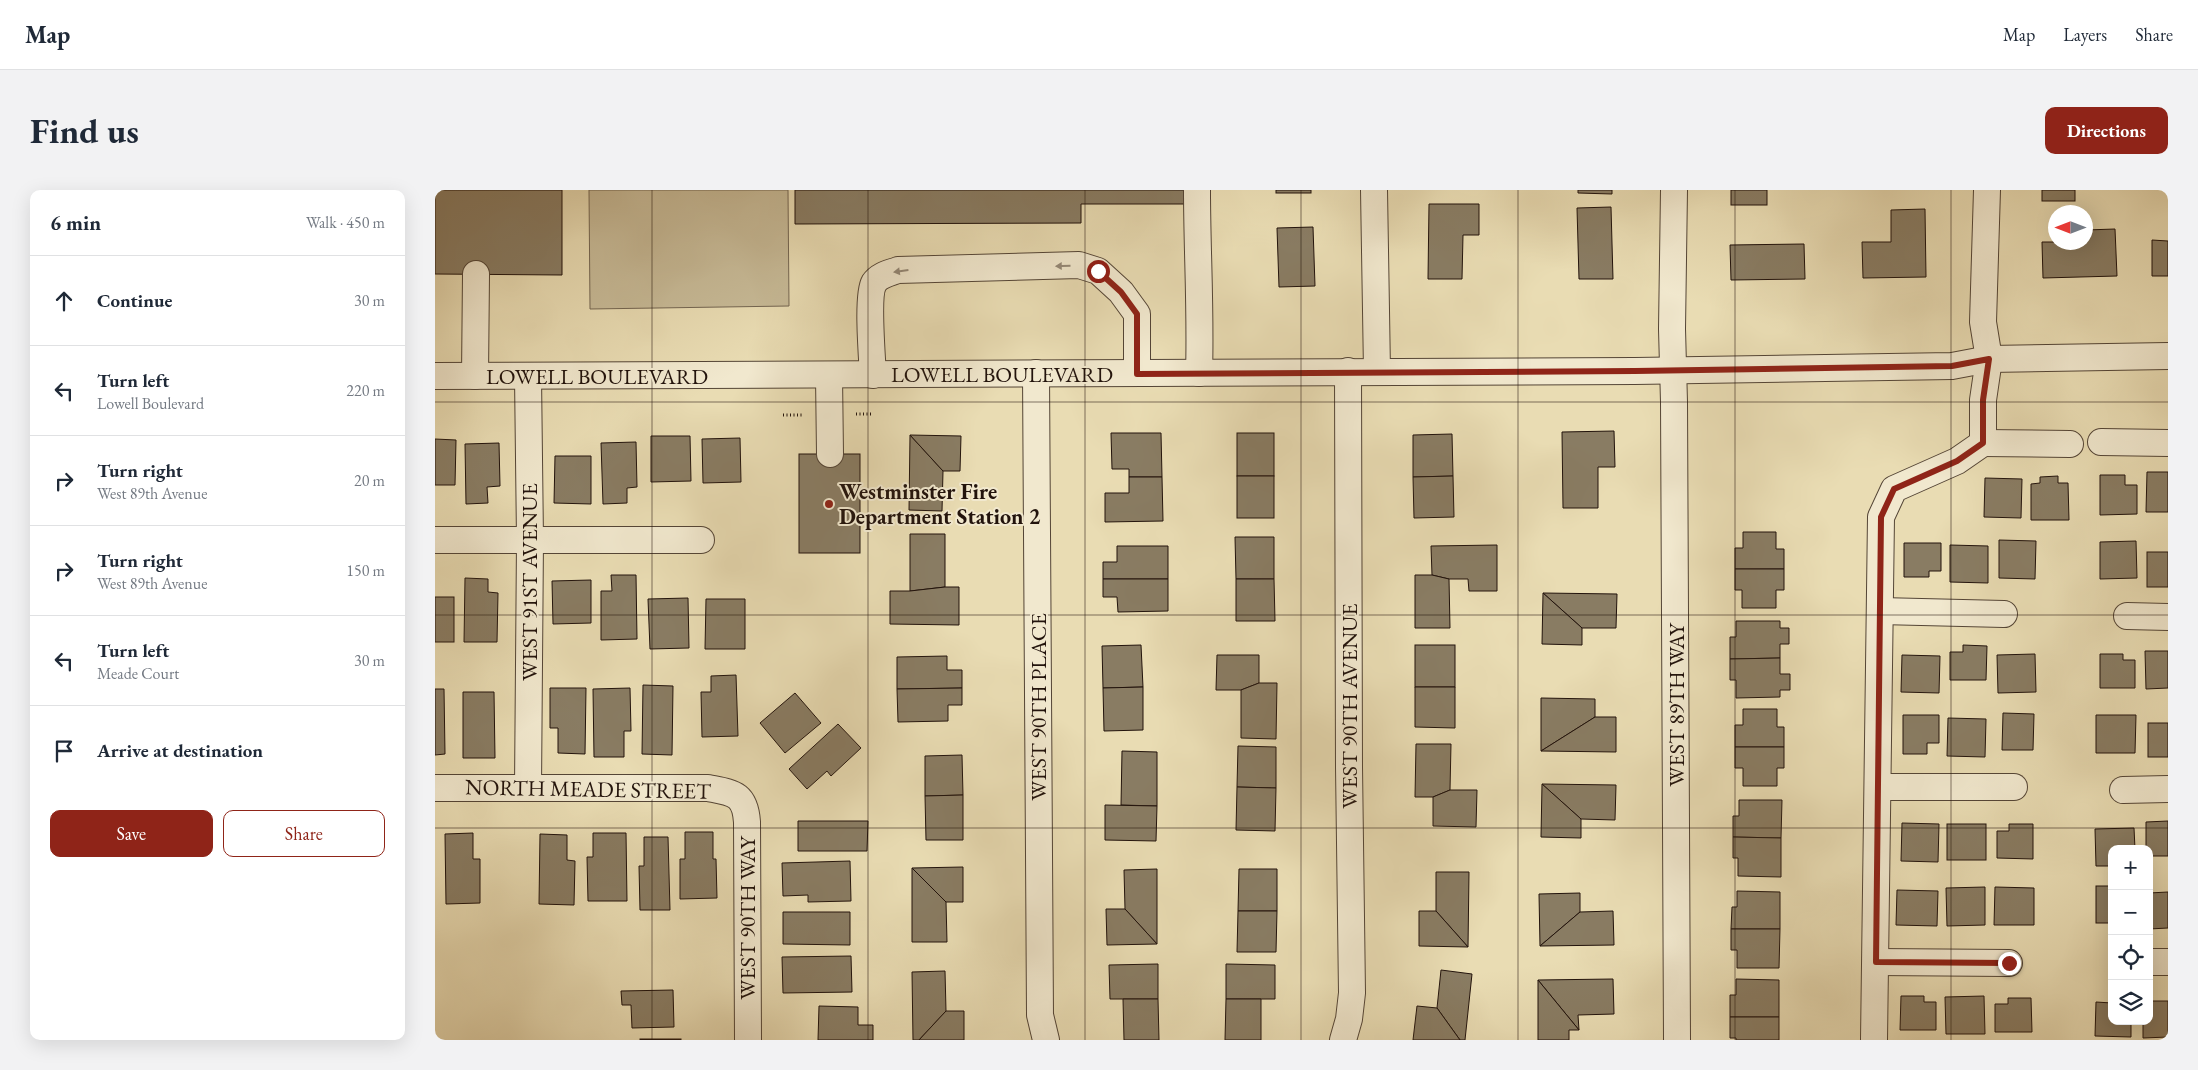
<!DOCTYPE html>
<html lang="en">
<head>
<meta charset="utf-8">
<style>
  body { margin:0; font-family:"EB Garamond",serif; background:#f2f2f3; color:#1f2937 }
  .controls { position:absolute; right:15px; bottom:15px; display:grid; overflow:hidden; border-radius:10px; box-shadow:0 5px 20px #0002 }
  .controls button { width:45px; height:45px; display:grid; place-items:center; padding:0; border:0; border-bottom:1px solid #e0e1e3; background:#fff; color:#1f2937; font:25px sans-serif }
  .compass { position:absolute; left:1613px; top:15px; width:45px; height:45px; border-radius:50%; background:#fff; box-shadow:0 5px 20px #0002; rotate:270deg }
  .stop { position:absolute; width:15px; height:15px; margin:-11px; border:4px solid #8f2418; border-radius:50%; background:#fff }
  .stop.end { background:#8f2418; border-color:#fff; box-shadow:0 1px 5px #0008 }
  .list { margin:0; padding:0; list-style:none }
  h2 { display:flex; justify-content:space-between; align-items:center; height:65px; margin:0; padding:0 20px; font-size:21px }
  h2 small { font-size:16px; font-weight:400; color:#747a83 }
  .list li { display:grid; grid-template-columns:32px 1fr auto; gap:15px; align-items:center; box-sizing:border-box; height:90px; padding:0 20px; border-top:1px solid #e0e1e3 }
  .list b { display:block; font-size:19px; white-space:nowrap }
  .list p { margin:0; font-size:16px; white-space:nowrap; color:#747a83 }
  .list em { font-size:16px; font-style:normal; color:#747a83 }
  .actions { display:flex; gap:10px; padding:15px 20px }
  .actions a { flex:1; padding:11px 0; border:1px solid #8f2418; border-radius:10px; text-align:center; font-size:18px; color:#8f2418 }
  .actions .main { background:#8f2418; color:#fff }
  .icon { flex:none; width:28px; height:28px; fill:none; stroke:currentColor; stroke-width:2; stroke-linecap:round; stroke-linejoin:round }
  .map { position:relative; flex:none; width:1733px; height:850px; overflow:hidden; border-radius:10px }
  header { display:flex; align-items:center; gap:30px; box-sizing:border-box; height:70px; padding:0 25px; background:#fff; border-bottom:1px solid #e0e1e3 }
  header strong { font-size:24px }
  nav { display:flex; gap:28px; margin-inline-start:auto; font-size:18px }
  .intro { display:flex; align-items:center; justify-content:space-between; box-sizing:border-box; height:120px; padding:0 30px }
  h1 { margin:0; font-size:35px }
  .button { padding:12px 22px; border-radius:10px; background:#8f2418; color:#fff; font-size:18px; font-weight:700 }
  main { display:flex; gap:30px; padding:0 30px }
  aside { flex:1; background:#fff; border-radius:10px; box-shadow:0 5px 20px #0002 }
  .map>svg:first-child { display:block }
</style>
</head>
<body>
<header>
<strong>Map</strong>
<nav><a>Map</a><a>Layers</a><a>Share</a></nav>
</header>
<div class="intro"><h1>Find us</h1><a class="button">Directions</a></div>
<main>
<aside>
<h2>6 min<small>Walk · 450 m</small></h2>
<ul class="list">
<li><svg class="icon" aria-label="ahead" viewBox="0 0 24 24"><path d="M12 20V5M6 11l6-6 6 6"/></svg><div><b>Continue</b></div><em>30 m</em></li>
<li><svg class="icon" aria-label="left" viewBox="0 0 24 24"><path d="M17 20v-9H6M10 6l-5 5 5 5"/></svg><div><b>Turn left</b><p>Lowell Boulevard</p></div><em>220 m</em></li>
<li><svg class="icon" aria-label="right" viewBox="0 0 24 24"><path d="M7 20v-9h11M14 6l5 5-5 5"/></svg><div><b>Turn right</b><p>West 89th Avenue</p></div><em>20 m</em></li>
<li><svg class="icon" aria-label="right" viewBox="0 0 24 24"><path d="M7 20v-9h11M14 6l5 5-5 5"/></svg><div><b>Turn right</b><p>West 89th Avenue</p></div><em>150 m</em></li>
<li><svg class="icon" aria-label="left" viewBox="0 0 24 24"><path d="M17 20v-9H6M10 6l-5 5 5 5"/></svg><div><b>Turn left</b><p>Meade Court</p></div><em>30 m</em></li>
<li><svg class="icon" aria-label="arrive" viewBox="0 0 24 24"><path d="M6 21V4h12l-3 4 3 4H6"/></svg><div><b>Arrive at destination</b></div></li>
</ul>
<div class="actions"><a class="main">Save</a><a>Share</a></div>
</aside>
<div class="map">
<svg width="1733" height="850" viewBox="0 0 1733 850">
  <rect width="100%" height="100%" fill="#e9dcb3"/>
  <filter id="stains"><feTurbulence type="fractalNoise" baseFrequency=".004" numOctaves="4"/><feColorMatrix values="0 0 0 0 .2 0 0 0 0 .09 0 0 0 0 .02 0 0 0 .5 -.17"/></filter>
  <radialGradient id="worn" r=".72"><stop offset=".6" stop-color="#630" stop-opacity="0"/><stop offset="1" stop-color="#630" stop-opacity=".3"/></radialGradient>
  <polygon fill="#c7ba97" stroke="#746652" points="154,0 353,0 354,116 155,119"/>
  <g fill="#897c63" stroke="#22130c">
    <polygon points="0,0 127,0 127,85 0,84"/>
    <polygon points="360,0 751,0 751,14 646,14 646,33 360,34"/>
    <rect x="841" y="0" width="35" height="3"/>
    <polygon points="1143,0 1177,0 1177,4 1143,3"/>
    <rect x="1296" y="0" width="36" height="15"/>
    <rect x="1607" y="0" width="33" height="11"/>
    <polygon points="994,14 1044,14 1044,45 1028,45 1027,89 993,89"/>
    <polygon points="1176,17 1178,89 1144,89 1142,18"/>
    <polygon points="1490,19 1491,87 1428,88 1427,52 1456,52 1456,20"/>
    <polygon points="878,37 880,96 844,97 842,38"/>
    <polygon points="1680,39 1682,86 1608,88 1607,52 1650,52 1651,40"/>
    <polygon points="1717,50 1733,51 1733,86 1717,86"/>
    <polygon points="1369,54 1370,89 1296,90 1295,55"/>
    <polygon points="1179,241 1180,277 1163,277 1163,318 1128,318 1127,242"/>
    <polygon points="676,243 726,243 727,287 694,287 694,279 677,279"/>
    <rect x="802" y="243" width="37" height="43"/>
    <polygon points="1017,244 1018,286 978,287 978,245"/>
    <polygon points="475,245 508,281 507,321 474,320"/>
    <polygon points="475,245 526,246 525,281 508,281"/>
    <polygon points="216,246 255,246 256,291 216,292"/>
    <polygon points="305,248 306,292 268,293 267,249"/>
    <polygon points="0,249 21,250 20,295 0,295"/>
    <polygon points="201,252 202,297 192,298 192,313 168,314 166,253"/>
    <polygon points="64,253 65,296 52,297 53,313 31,314 30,254"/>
    <rect x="364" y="264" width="61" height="99"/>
    <polygon points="120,266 156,266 156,314 119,313"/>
    <polygon points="1712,282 1733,282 1733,322 1711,322"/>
    <polygon points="1665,285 1690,285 1690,295 1702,295 1702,324 1665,325"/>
    <rect x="802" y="286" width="37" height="42"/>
    <polygon points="1018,286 1019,327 979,328 978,287"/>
    <polygon points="1623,286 1623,293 1633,293 1634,330 1596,330 1596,294 1605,293 1605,287"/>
    <polygon points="694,287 727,287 728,331 670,332 670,303 694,303"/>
    <polygon points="1550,288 1587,289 1586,328 1549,327"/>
    <polygon points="1308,342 1341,342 1341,359 1349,359 1349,379 1300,379 1300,358 1308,358"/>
    <polygon points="475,344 510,344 510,397 475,401"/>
    <polygon points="800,347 839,347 839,389 801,389"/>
    <polygon points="1564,350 1601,351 1600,389 1564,388"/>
    <polygon points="1701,351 1702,388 1665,389 1665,352"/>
    <polygon points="1469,353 1506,353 1506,381 1494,381 1494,387 1469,387"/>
    <polygon points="1062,355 1062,401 1034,401 1033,389 1014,389 997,385 996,356"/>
    <polygon points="1515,355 1553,356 1553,393 1515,392"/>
    <polygon points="682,356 733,356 733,389 668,389 668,372 682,372"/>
    <rect x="1712" y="362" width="21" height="35"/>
    <polygon points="1300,379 1349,379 1349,400 1341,400 1341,418 1307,418 1307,400 1300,400"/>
    <polygon points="176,385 201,385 202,449 166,450 166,401 177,401"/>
    <polygon points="980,385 997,385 1014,389 1015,438 980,438"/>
    <polygon points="30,388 53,389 53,402 63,403 62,452 29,452"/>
    <polygon points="668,389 733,389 733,421 683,422 682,407 668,407"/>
    <polygon points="801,389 839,389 840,431 801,431"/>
    <polygon points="156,390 156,433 118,434 117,391"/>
    <polygon points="510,397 524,397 524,435 455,434 455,401 475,401"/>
    <polygon points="1108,403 1182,404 1181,438 1147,438"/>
    <polygon points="1108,403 1147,438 1147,455 1107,454"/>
    <rect x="0" y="407" width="19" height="45"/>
    <polygon points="253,408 254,458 215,459 213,409"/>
    <polygon points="271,409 310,409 310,459 270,459"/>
    <polygon points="1301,431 1345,431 1345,438 1354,438 1354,454 1345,454 1345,468 1295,469 1295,447 1301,447"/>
    <polygon points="706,455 708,497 668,498 667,456"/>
    <rect x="980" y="455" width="40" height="42"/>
    <polygon points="1528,455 1552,456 1551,490 1515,490 1515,462 1528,462"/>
    <polygon points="1710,461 1733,461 1733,498 1711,499"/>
    <polygon points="1600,464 1601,502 1563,503 1562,465"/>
    <polygon points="1665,464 1688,464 1688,470 1700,470 1700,498 1665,498"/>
    <polygon points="782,465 824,465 824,493 806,500 781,500"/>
    <polygon points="1467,465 1505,466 1504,503 1466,502"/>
    <polygon points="512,466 512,480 527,480 527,498 462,499 462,467"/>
    <polygon points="1345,468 1345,484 1355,484 1355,500 1345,500 1345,507 1301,508 1301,490 1295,490 1295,469"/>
    <polygon points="301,485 303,546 267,547 266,502 276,502 276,486"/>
    <polygon points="824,493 842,493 841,549 806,548 806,500"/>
    <polygon points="208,495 238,496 237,565 207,564"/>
    <polygon points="708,497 708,540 669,541 668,498"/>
    <polygon points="980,497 1020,497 1020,538 980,537"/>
    <polygon points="115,498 151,498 150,564 123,563 123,538 115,538"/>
    <polygon points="195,498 196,541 189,541 189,567 159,567 158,499"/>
    <polygon points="527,498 527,515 513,515 513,531 463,532 462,499"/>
    <polygon points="0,499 9,499 10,564 0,565"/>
    <polygon points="28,502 59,502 60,568 28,568"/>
    <polygon points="360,503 386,533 350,563 325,533"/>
    <polygon points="1106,508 1160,509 1160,527 1106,561"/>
    <polygon points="1308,519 1342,519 1342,537 1349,537 1349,557 1300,557 1300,535 1308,535"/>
    <polygon points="1568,523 1599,524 1598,560 1567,560"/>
    <polygon points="1468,525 1504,525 1504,553 1492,553 1492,564 1468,564"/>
    <polygon points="1661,525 1701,525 1700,563 1661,563"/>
    <polygon points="1160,527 1181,527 1181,562 1106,561"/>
    <polygon points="1513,528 1551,529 1550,567 1512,566"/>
    <rect x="1713" y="533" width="20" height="34"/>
    <polygon points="403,534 426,558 396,586 392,581 372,599 354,579"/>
    <polygon points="981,554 1016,554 1015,600 998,607 980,607"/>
    <polygon points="803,556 841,557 841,598 802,597"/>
    <polygon points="1300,557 1349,557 1349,578 1342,578 1342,596 1308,596 1308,578 1300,578"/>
    <polygon points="687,561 722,562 722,616 686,615"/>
    <polygon points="527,565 528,605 490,606 490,566"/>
    <polygon points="1107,594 1181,595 1180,630 1146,629"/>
    <polygon points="1107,594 1146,629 1146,648 1106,647"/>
    <polygon points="802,597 841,598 840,641 801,640"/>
    <polygon points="1015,600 1042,600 1041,637 998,636 998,607"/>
    <polygon points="528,605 528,650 491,650 490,606"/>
    <polygon points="1304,610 1347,610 1346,648 1298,647 1298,626 1304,626"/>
    <polygon points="670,615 722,616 721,651 670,650"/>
    <polygon points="363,631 433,631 432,661 363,661"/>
    <polygon points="1733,631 1733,666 1714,666 1714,659 1711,659 1711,632"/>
    <polygon points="1467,633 1504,634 1503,672 1466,671"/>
    <rect x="1512" y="634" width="39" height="36"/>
    <polygon points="1574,634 1598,634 1598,669 1562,668 1562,641 1574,641"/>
    <polygon points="1699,638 1700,659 1677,659 1677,676 1661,676 1660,639"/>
    <polygon points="250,642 278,642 278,669 281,669 282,708 245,709 245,669 250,669"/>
    <polygon points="38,643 38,669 45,669 45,713 11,714 10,644"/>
    <polygon points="158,643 191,643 192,711 153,711 152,667 158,667"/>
    <polygon points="105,644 132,645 132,670 140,671 139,715 104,714"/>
    <polygon points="209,647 233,647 235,720 205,720 204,676 209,676"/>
    <polygon points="1298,647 1346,648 1346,687 1303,686 1303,668 1298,668"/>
    <polygon points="415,671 416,711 373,712 373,705 348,706 347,673"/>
    <polygon points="528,677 528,712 511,712 477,678"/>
    <polygon points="477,678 511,712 512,752 477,752"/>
    <polygon points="722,679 722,754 690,719 689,680"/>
    <polygon points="804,679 842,679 842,721 803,721"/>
    <polygon points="1001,682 1034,682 1033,757 1001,721"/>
    <rect x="1661" y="696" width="16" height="37"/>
    <polygon points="1550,697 1550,735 1512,736 1511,698"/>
    <polygon points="1560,697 1599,698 1599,735 1559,735"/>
    <polygon points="1462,700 1503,701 1502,736 1461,735"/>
    <polygon points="1302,701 1345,702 1345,739 1296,739 1297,717 1302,717"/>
    <polygon points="1733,702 1733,738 1714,739 1714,703"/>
    <polygon points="1145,703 1145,722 1105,756 1104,704"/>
    <polygon points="671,719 690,719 722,754 672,755"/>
    <polygon points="803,721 842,721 841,762 802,762"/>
    <polygon points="984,721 1001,721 1033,757 984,756"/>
    <polygon points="1178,721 1179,755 1105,756 1145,722"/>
    <polygon points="348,722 415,722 415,755 348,754"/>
    <polygon points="1296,739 1345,739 1344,778 1302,778 1302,760 1296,760"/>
    <polygon points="416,766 417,802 348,803 347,767"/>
    <polygon points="723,774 723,809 675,809 674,775"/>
    <polygon points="791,774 840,775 840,809 791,809"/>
    <polygon points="1006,780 1037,784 1030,850 1025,850 1002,818"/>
    <polygon points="510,781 511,821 484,850 478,850 477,782"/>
    <polygon points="1178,789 1179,824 1143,825 1144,840 1103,790"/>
    <polygon points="1301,789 1344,790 1344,827 1295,827 1295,805 1301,805"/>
    <polygon points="1103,790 1144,840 1134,840 1134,850 1103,850"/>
    <polygon points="238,800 239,837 197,838 196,815 187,815 186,801"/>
    <polygon points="1466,806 1489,806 1489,812 1501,812 1501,840 1465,840"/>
    <polygon points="1549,806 1550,844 1511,844 1510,807"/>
    <polygon points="1573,808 1596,808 1597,842 1560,842 1560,814 1573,814"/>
    <polygon points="688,809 723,809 724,850 689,850"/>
    <polygon points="791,809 826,809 826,850 790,850"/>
    <polygon points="1714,811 1733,811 1733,847 1708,848 1708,831 1714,831"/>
    <polygon points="1661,812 1677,813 1677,831 1696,831 1696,847 1660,846"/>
    <polygon points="384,816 423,817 423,835 438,835 438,850 383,850"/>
    <polygon points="982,816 1002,818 1025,850 978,850"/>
    <polygon points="511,821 529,821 529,850 484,850"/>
    <polygon points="1295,827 1344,827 1344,850 1301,850 1301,848 1295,848"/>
    <rect x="205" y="849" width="41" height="1"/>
  </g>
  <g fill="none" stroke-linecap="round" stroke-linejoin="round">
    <g stroke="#544536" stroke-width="28">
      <g id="minor">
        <path d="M 762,0 C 762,61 766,122 764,183"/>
        <polyline points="939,0 942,181"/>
        <polyline points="1239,0 1237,139 1239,212 1242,850"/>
        <polyline points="601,183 605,825 611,850"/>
        <path d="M 438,185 C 437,168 432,105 439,93 C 444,85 455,83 463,80 L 644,75 L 663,81 L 686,102 L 702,124 L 702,183"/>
        <polyline points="0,186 1200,181 1517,176 1554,169 1733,166"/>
        <polyline points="40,186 41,84"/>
        <polyline points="93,186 95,350 93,598"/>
        <polyline points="394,186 395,264"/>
        <polyline points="1666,252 1733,253"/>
        <polyline points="1548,253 1635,254"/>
        <polyline points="0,350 266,350"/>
        <polyline points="1445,421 1569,424"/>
        <polyline points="1692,426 1733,427"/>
        <polyline points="1444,597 1579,597"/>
        <path d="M 0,598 L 273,598 C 298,603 310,603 312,632 L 313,850"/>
        <polyline points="1688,600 1733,599"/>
        <polyline points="1441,772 1574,773"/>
        <polyline points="1714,772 1733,772"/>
        <polyline points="908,850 914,829 917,803 914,577 913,181"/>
        <polyline points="1439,850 1446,327 1459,299 1522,271 1548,253 1548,210 1554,169 1548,132 1552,0"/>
      </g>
    </g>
    <g stroke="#22130c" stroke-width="3" stroke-dasharray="1 2.5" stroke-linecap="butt">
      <polyline points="421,224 438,224"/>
      <polyline points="348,225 368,225"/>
    </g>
    <use href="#minor" stroke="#f1e8ce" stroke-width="26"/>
  </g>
  <defs><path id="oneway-solid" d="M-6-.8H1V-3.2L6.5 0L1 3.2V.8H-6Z" transform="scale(1.25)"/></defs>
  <g fill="#948877">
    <use href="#oneway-solid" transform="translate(628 76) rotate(179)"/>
    <use href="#oneway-solid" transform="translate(466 81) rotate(172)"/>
  </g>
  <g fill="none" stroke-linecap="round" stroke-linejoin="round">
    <polyline stroke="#8f2418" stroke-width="6" points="663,81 686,102 702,124 702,184 1200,181 1517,176 1554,169 1548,210 1548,253 1522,271 1459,299 1446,327 1441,772 1574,773"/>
  </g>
  <path fill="none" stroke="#22130c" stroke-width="1" stroke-opacity="0.55" d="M 217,0 L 217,850M 433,0 L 433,850M 650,0 L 650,850M 866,0 L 866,850M 1083,0 L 1083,850M 1300,0 L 1300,850M 1516,0 L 1516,850M 0,212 L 1733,212M 0,425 L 1733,425M 0,638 L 1733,638"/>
  <circle fill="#8f2418" stroke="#f1e8ce" stroke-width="2" cx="394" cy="314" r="5"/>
  <g text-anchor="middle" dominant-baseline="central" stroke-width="4" stroke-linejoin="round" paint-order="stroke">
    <g font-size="22" fill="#22130c" stroke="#f1e8ce">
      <text x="567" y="184">LOWELL BOULEVARD</text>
      <text x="162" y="186">LOWELL BOULEVARD</text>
      <text transform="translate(94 392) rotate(-90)">WEST 91ST AVENUE</text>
      <text transform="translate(1241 515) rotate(-90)">WEST 89TH WAY</text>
      <text transform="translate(914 516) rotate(-90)">WEST 90TH AVENUE</text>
      <text transform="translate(603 517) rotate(-90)">WEST 90TH PLACE</text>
      <text transform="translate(153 599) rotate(1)">NORTH MEADE STREET</text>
      <text transform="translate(312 728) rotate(-90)">WEST 90TH WAY</text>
    </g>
    <g font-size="22" font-weight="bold" fill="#22130c" stroke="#f1e8ce" text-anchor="start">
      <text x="404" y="301">Westminster Fire<tspan x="404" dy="25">Department Station 2</tspan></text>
    </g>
  </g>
  <rect width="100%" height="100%" filter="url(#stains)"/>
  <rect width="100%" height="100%" fill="url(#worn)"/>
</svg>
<div class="controls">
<button>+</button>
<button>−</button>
<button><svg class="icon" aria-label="locate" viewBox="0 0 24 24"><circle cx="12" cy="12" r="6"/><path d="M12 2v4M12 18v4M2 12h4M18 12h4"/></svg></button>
<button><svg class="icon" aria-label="layers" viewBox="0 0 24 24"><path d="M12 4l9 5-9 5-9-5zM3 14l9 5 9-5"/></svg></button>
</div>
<svg class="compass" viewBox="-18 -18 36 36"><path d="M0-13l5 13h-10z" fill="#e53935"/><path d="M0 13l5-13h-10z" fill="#747a83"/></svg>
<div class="stop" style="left:663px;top:81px"></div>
<div class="stop end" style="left:1574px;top:773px"></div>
</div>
</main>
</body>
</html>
